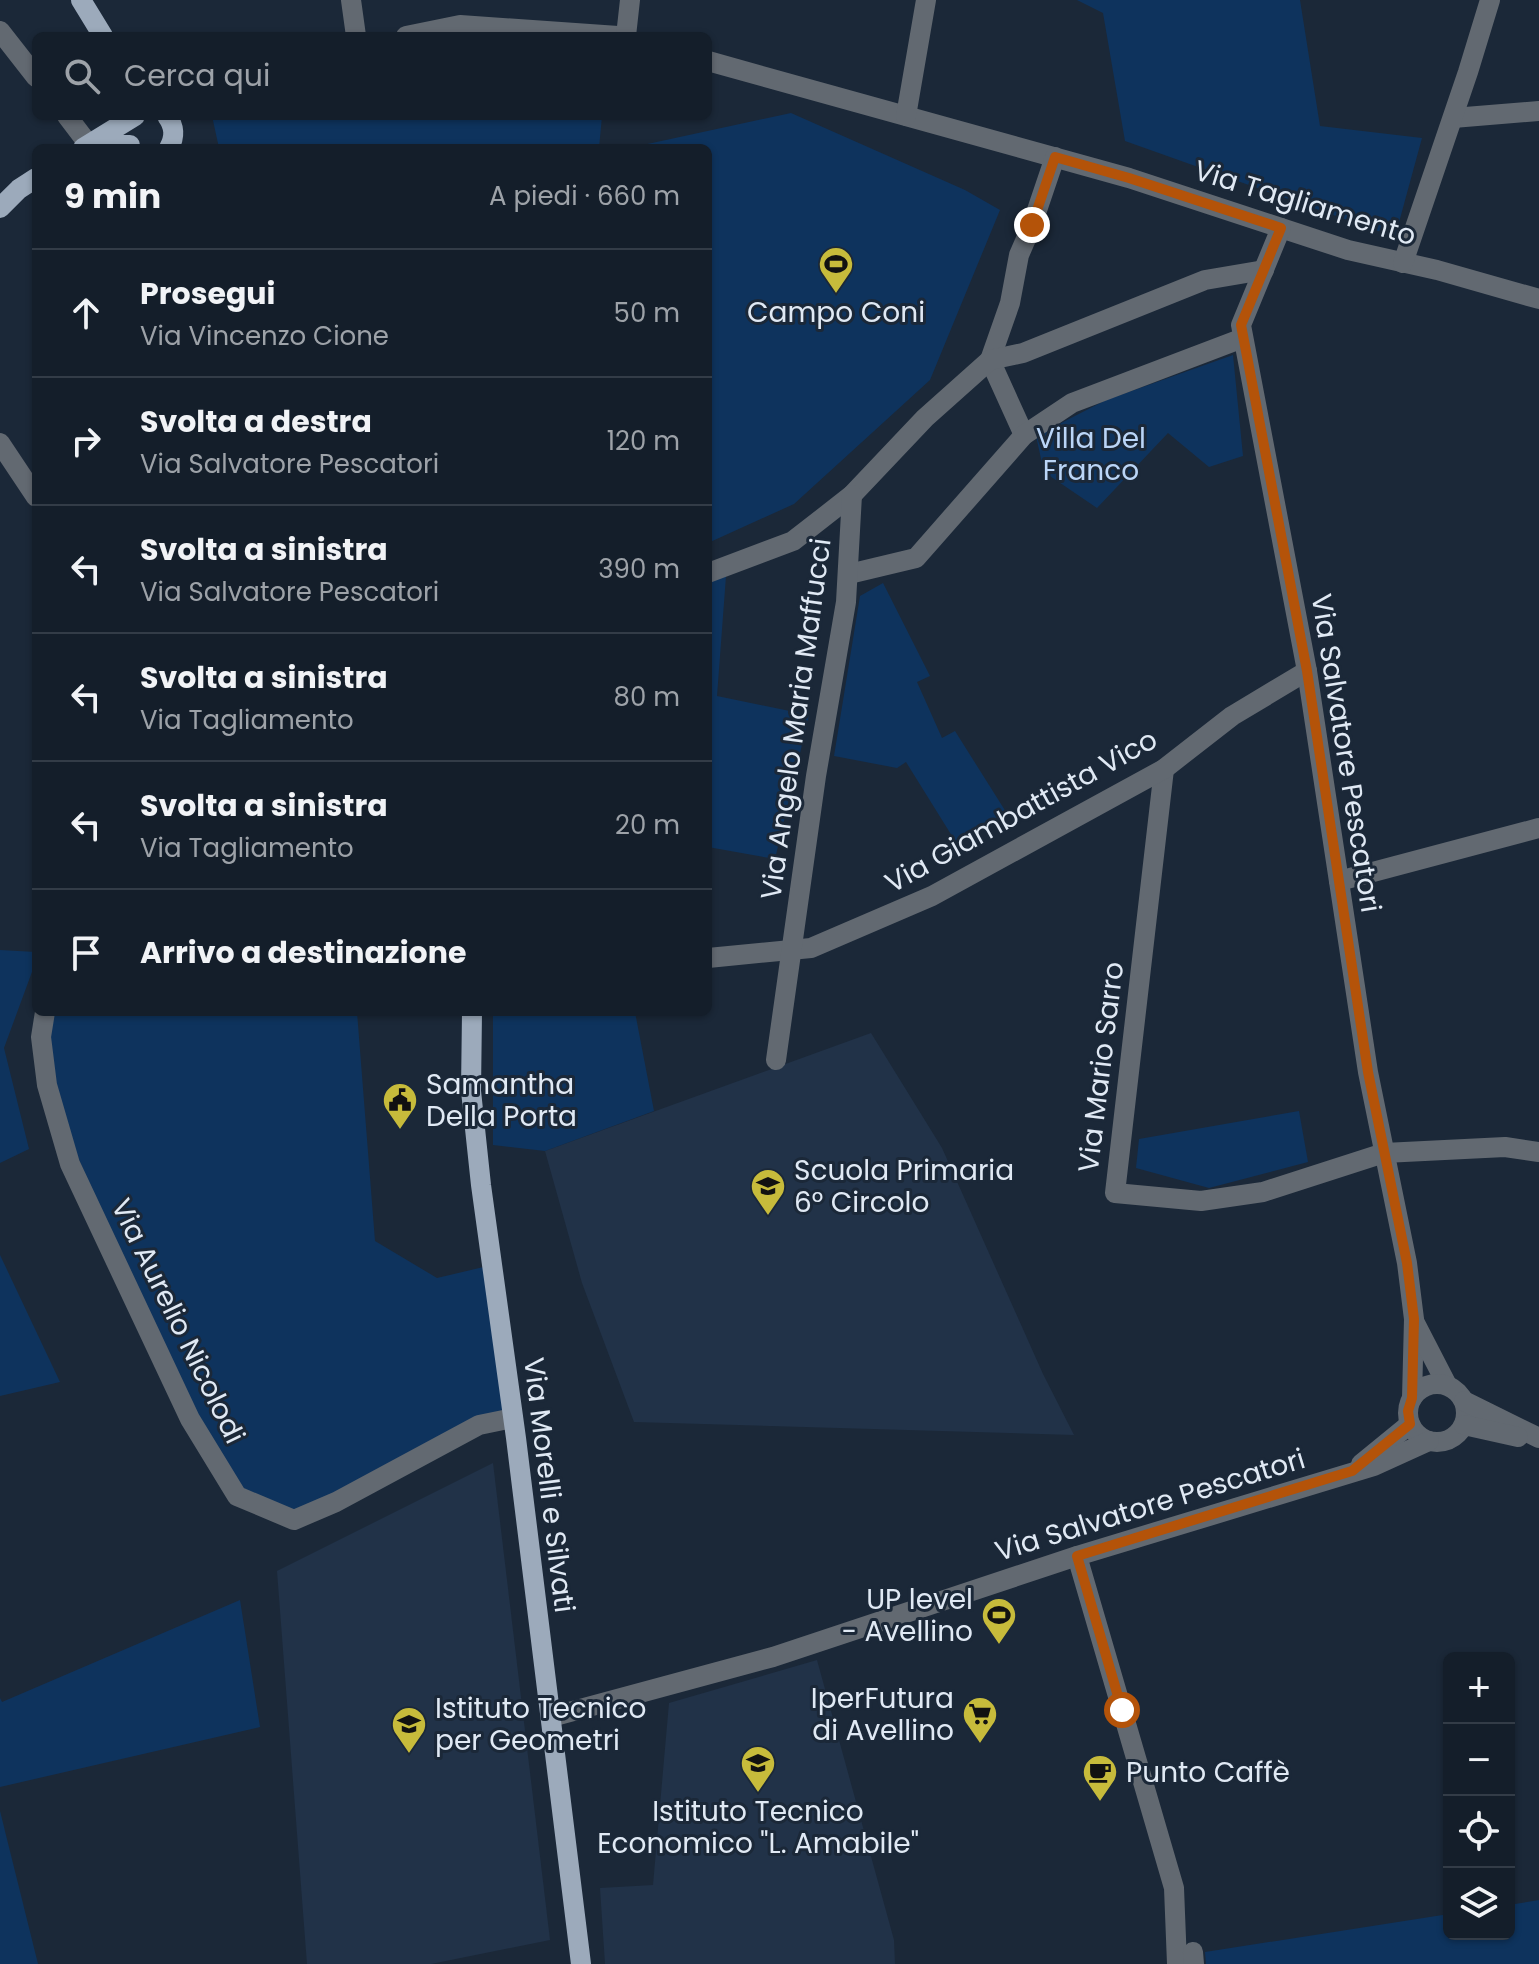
<!DOCTYPE html>
<html lang="it">
<head>
<meta charset="utf-8">
<style>
  body { margin:0; font-family:Poppins,sans-serif; background:#212b36; color:#f1f3f6 }
  .controls { position:absolute; right:24px; bottom:24px; display:grid; overflow:hidden; border-radius:12px; box-shadow:0 2px 6px #0004 }
  .controls button { width:72px; height:72px; display:grid; place-items:center; padding:0; border:0; border-bottom:2px solid #333c47; background:#141e2a; color:#f1f3f6; font:40px sans-serif }
  .stop { position:absolute; width:24px; height:24px; margin:-18px; border:6px solid #b45309; border-radius:50%; background:#fff }
  .stop.end { background:#b45309; border-color:#fff; box-shadow:0 2px 8px #0008 }
  .list { margin:0; padding:0; list-style:none }
  h2 { display:flex; justify-content:space-between; align-items:center; height:104px; margin:0; padding:0 32px; font-size:34px }
  h2 small { font-size:26px; font-weight:400; color:#9da2a8 }
  .list li { display:grid; grid-template-columns:52px 1fr auto; gap:24px; align-items:center; box-sizing:border-box; height:128px; padding:0 32px; border-top:2px solid #333c47 }
  .list b { display:block; font-size:30px; white-space:nowrap }
  .list p { margin:0; font-size:26px; white-space:nowrap; color:#9da2a8 }
  .list em { font-size:26px; font-style:normal; color:#9da2a8 }
  .icon { flex:none; width:44px; height:44px; fill:none; stroke:currentColor; stroke-width:2; stroke-linecap:round; stroke-linejoin:round }
  .map { position:relative; flex:none; width:1539px; height:1964px; overflow:hidden }
  .search { position:absolute; background:#141e2a; box-shadow:0 2px 6px #0004; left:32px; top:32px; width:680px; height:88px; display:flex; align-items:center; gap:20px; box-sizing:border-box; padding:0 28px; border-radius:12px; color:#9da2a8; font-size:30px }
  .panel { position:absolute; background:#141e2a; box-shadow:0 2px 6px #0004; left:32px; top:144px; width:680px; height:872px; border-radius:12px }
  .map>svg:first-child { display:block }
</style>
</head>
<body>
<div class="map">
<svg width="1539" height="1964" viewBox="0 0 1539 1964">
  <rect width="100%" height="100%" fill="#1b2838"/>
  <g fill="#213248">
    <polygon points="871,1033 942,1148 1043,1374 1074,1435 634,1422 582,1283 545,1151"/>
    <polygon points="493,1463 550,1940 431,1964 307,1964 277,1571"/>
    <polygon points="817,1660 894,1940 895,1964 605,1964 600,1888 653,1885 669,1703"/>
  </g>
  <g fill="#0e335d">
    <polygon points="1077,0 1300,0 1320,126 1422,138 1395,237 1125,141 1103,13"/>
    <polygon points="791,113 965,190 1000,210 930,380 794,504 708,543 708,148 629,148"/>
    <polygon points="212,116 602,116 599,148 219,148"/>
    <polygon points="1233,355 1243,456 1209,467 1168,433 1097,508 1044,472 1036,436 1106,400"/>
    <polygon points="726,576 717,696 809,715 775,859 708,847 708,582"/>
    <polygon points="883,583 930,676 917,682 942,738 955,731 1006,812 957,844 906,762 897,768 834,756 860,596"/>
    <polygon points="0,950 36,952 36,961 4,1048 29,1149 0,1163"/>
    <polygon points="45,1012 357,1012 375,1241 437,1278 492,1265 513,1418 294,1520 256,1506 190,1419 47,1085"/>
    <polygon points="493,1012 635,1012 654,1111 545,1151 493,1145"/>
    <polygon points="1299,1111 1308,1162 1209,1188 1136,1168 1139,1139"/>
    <polygon points="0,1255 60,1382 0,1396"/>
    <polygon points="240,1600 260,1727 0,1787 0,1698 2,1702"/>
    <polygon points="0,1811 38,1964 0,1964"/>
    <polygon points="1539,1900 1539,1964 1206,1964 1205,1952 1449,1914 1449,1934 1509,1934 1509,1905"/>
  </g>
  <g fill="none" stroke-linecap="round" stroke-linejoin="round">
    <g stroke="#626971" stroke-width="20">
      <polyline points="351,0 356,36"/>
      <polyline points="0,31 36,77"/>
      <polyline points="406,36 460,25 618,36"/>
      <polyline points="626,36 630,0"/>
      <polyline points="708,61 1129,178 1348,250 1437,270 1539,299"/>
      <polyline points="67,116 89,145"/>
      <polyline points="906,116 926,0"/>
      <polyline points="1453,118 1539,111"/>
      <polyline points="1281,228 1241,325 1307,671 1368,1072 1407,1263 1414,1319 1412,1398"/>
      <polyline points="1403,263 1468,72 1490,0"/>
      <polyline points="990,360 1010,303 1019,255 1032,225 1055,157"/>
      <polyline points="990,360 1024,435"/>
      <polyline points="0,443 36,497"/>
      <polyline points="708,573 793,541 852,495 925,418 990,360 1023,353 1205,280 1264,270"/>
      <polyline points="849,574 916,558 1024,435 1072,403 1243,338"/>
      <polyline points="1164,769 1115,1193 1201,1201 1263,1192 1384,1153 1505,1147 1539,1152"/>
      <polyline points="1339,881 1539,828"/>
      <polyline points="708,958 811,948 932,896 1164,769 1232,716 1307,671"/>
      <polyline points="45,1012 41,1037 47,1085 70,1164 190,1419 237,1496 294,1520 336,1502 479,1425 513,1418"/>
      <polyline points="776,1060 816,776 846,602 852,495"/>
      <polyline points="1414,1321 1447,1385"/>
      <circle cx="1437" cy="1413" r="29"/>
      <polyline points="1464,1401 1539,1438"/>
      <polyline points="1464,1425 1518,1437"/>
      <polyline points="1361,1464 1410,1424"/>
      <polyline points="1077,1556 1174,1888 1177,1964"/>
      <polyline points="551,1717 773,1657 1077,1556 1374,1466 1429,1441"/>
      <polyline points="1193,1952 1194,1964"/>
    </g>
    <g stroke="#9caabb" stroke-width="20">
      <polyline points="81,0 103,36"/>
      <path d="M 167,116 C 175,127 175,137 169,148"/>
      <polyline points="93,145 130,145"/>
      <polyline points="83,148 135,116"/>
      <polyline points="0,208 19,189 36,178"/>
      <polyline points="472,1012 471,1091 481,1185 516,1438 581,1964"/>
    </g>
  </g>
  <g fill="none" stroke-linecap="round" stroke-linejoin="round">
    <polyline stroke="#b45309" stroke-width="10" points="1032,225 1055,157 1129,178 1281,228 1241,325 1307,671 1368,1072 1407,1263 1414,1319 1412,1398 1408,1411 1410,1424 1352,1471 1077,1556 1122,1710"/>
  </g>
  <defs>
    <g id="stadium-pin" transform="scale(1.8)"><path d="M0 17L-7.5 6A9.5 9.5 0 1 1 7.5 6Z" fill="#c7bb3b" stroke="#1b2838"/><path d="M0-5a6.5 5 0 1 0 0 10a6.5 5 0 1 0 0-10ZM-3.5-1.8h7v3.6h-7Z" fill="#111"/></g>
    <g id="civic-pin" transform="scale(1.8)"><path d="M0 17L-7.5 6A9.5 9.5 0 1 1 7.5 6Z" fill="#c7bb3b" stroke="#1b2838"/><path d="M-.6-6.5H3V-4.5H.6V-3L4-1V1h2V6H-6V1h2V-1L-.6-3ZM-1.2 2.5V6h2.4V2.5Z" fill="#111"/></g>
    <g id="school-pin" transform="scale(1.8)"><path d="M0 17L-7.5 6A9.5 9.5 0 1 1 7.5 6Z" fill="#c7bb3b" stroke="#1b2838"/><path d="M0-5L7-2L0 1L-7-2ZM-4 1L0 2.5L4 1V4Q0 6-4 4Z" fill="#111"/></g>
    <g id="supermarket-pin" transform="scale(1.8)"><path d="M0 17L-7.5 6A9.5 9.5 0 1 1 7.5 6Z" fill="#c7bb3b" stroke="#1b2838"/><path d="M-6-5.5h2.5l.6 2H6L4.5 2H-2.5L-4.4-4H-6ZM-1.5 3.2a1.3 1.3 0 1 0 .1 0ZM3 3.2a1.3 1.3 0 1 0 .1 0Z" fill="#111"/></g>
    <g id="cafe-pin" transform="scale(1.8)"><path d="M0 17L-7.5 6A9.5 9.5 0 1 1 7.5 6Z" fill="#c7bb3b" stroke="#1b2838"/><path d="M-5.5-4.5H6V0H3Q3 3.5 0 3.5H-2.5Q-5.5 3.5-5.5 0ZM3-3.2v2h1.7v-2ZM-6 4.5H4V6H-6Z" fill="#111"/></g>
  </defs>
  <g fill-rule="evenodd">
    <use href="#stadium-pin" x="836" y="264"/>
    <use href="#civic-pin" x="400" y="1100"/>
    <use href="#school-pin" x="768" y="1186"/>
    <use href="#stadium-pin" x="999" y="1615"/>
    <use href="#supermarket-pin" x="980" y="1714"/>
    <use href="#school-pin" x="409" y="1724"/>
    <use href="#school-pin" x="758" y="1763"/>
    <use href="#cafe-pin" x="1100" y="1772"/>
  </g>
  <g text-anchor="middle" dominant-baseline="central" stroke-width="6" stroke-linejoin="round" paint-order="stroke">
    <g font-size="28" fill="#e0e9f4" stroke="#1b2838">
      <text transform="translate(1305 203) rotate(17)">Via Tagliamento</text>
      <text transform="translate(796 719) rotate(-82)">Via Angelo Maria Maffucci</text>
      <text transform="translate(1346 753) rotate(81)">Via Salvatore Pescatori</text>
      <text transform="translate(1021 811) rotate(-29)">Via Giambattista Vico</text>
      <text transform="translate(1101 1067) rotate(-83)">Via Mario Sarro</text>
      <text transform="translate(178 1321) rotate(64)">Via Aurelio Nicolodi</text>
      <text transform="translate(549 1485) rotate(83)">Via Morelli e Silvati</text>
      <text transform="translate(1150 1505) rotate(-17)">Via Salvatore Pescatori</text>
    </g>
    <g font-size="28" fill="#e0e9f4" stroke="#1b2838" text-anchor="start">
      <text x="836" y="312" text-anchor="middle">Campo Coni</text>
      <text x="426" y="1084">Samantha<tspan x="426" dy="32">Della Porta</tspan></text>
      <text x="794" y="1170">Scuola Primaria<tspan x="794" dy="32">6° Circolo</tspan></text>
      <text x="973" y="1599" text-anchor="end">UP level<tspan x="973" dy="32">- Avellino</tspan></text>
      <text x="954" y="1698" text-anchor="end">IperFutura<tspan x="954" dy="32">di Avellino</tspan></text>
      <text x="435" y="1708">Istituto Tecnico<tspan x="435" dy="32">per Geometri</tspan></text>
      <text x="1126" y="1772">Punto Caffè</text>
      <text x="758" y="1811" text-anchor="middle">Istituto Tecnico<tspan x="758" dy="32">Economico "L. Amabile"</tspan></text>
    </g>
    <g font-size="28" fill="#bad5f7" stroke="#1b2838">
      <text x="1091" y="438">Villa Del<tspan x="1091" dy="32">Franco</tspan></text>
    </g>
  </g>
</svg>
<div class="controls">
<button>+</button>
<button>−</button>
<button><svg class="icon" aria-label="locate" viewBox="0 0 24 24"><circle cx="12" cy="12" r="6"/><path d="M12 2v4M12 18v4M2 12h4M18 12h4"/></svg></button>
<button><svg class="icon" aria-label="layers" viewBox="0 0 24 24"><path d="M12 4l9 5-9 5-9-5zM3 14l9 5 9-5"/></svg></button>
</div>
<div class="stop" style="left:1122px;top:1710px"></div>
<div class="stop end" style="left:1032px;top:225px"></div>
<div class="search"><svg class="icon" aria-label="search" viewBox="0 0 24 24"><circle cx="10" cy="10" r="6"/><path d="M15 15l6 6"/></svg>Cerca qui</div>
<section class="panel">
<h2>9 min<small>A piedi · 660 m</small></h2>
<ul class="list">
<li><svg class="icon" aria-label="ahead" viewBox="0 0 24 24"><path d="M12 20V5M6 11l6-6 6 6"/></svg><div><b>Prosegui</b><p>Via Vincenzo Cione</p></div><em>50 m</em></li>
<li><svg class="icon" aria-label="right" viewBox="0 0 24 24"><path d="M7 20v-9h11M14 6l5 5-5 5"/></svg><div><b>Svolta a destra</b><p>Via Salvatore Pescatori</p></div><em>120 m</em></li>
<li><svg class="icon" aria-label="left" viewBox="0 0 24 24"><path d="M17 20v-9H6M10 6l-5 5 5 5"/></svg><div><b>Svolta a sinistra</b><p>Via Salvatore Pescatori</p></div><em>390 m</em></li>
<li><svg class="icon" aria-label="left" viewBox="0 0 24 24"><path d="M17 20v-9H6M10 6l-5 5 5 5"/></svg><div><b>Svolta a sinistra</b><p>Via Tagliamento</p></div><em>80 m</em></li>
<li><svg class="icon" aria-label="left" viewBox="0 0 24 24"><path d="M17 20v-9H6M10 6l-5 5 5 5"/></svg><div><b>Svolta a sinistra</b><p>Via Tagliamento</p></div><em>20 m</em></li>
<li><svg class="icon" aria-label="arrive" viewBox="0 0 24 24"><path d="M6 21V4h12l-3 4 3 4H6"/></svg><div><b>Arrivo a destinazione</b></div></li>
</ul>
</section>
</div>
</body>
</html>
